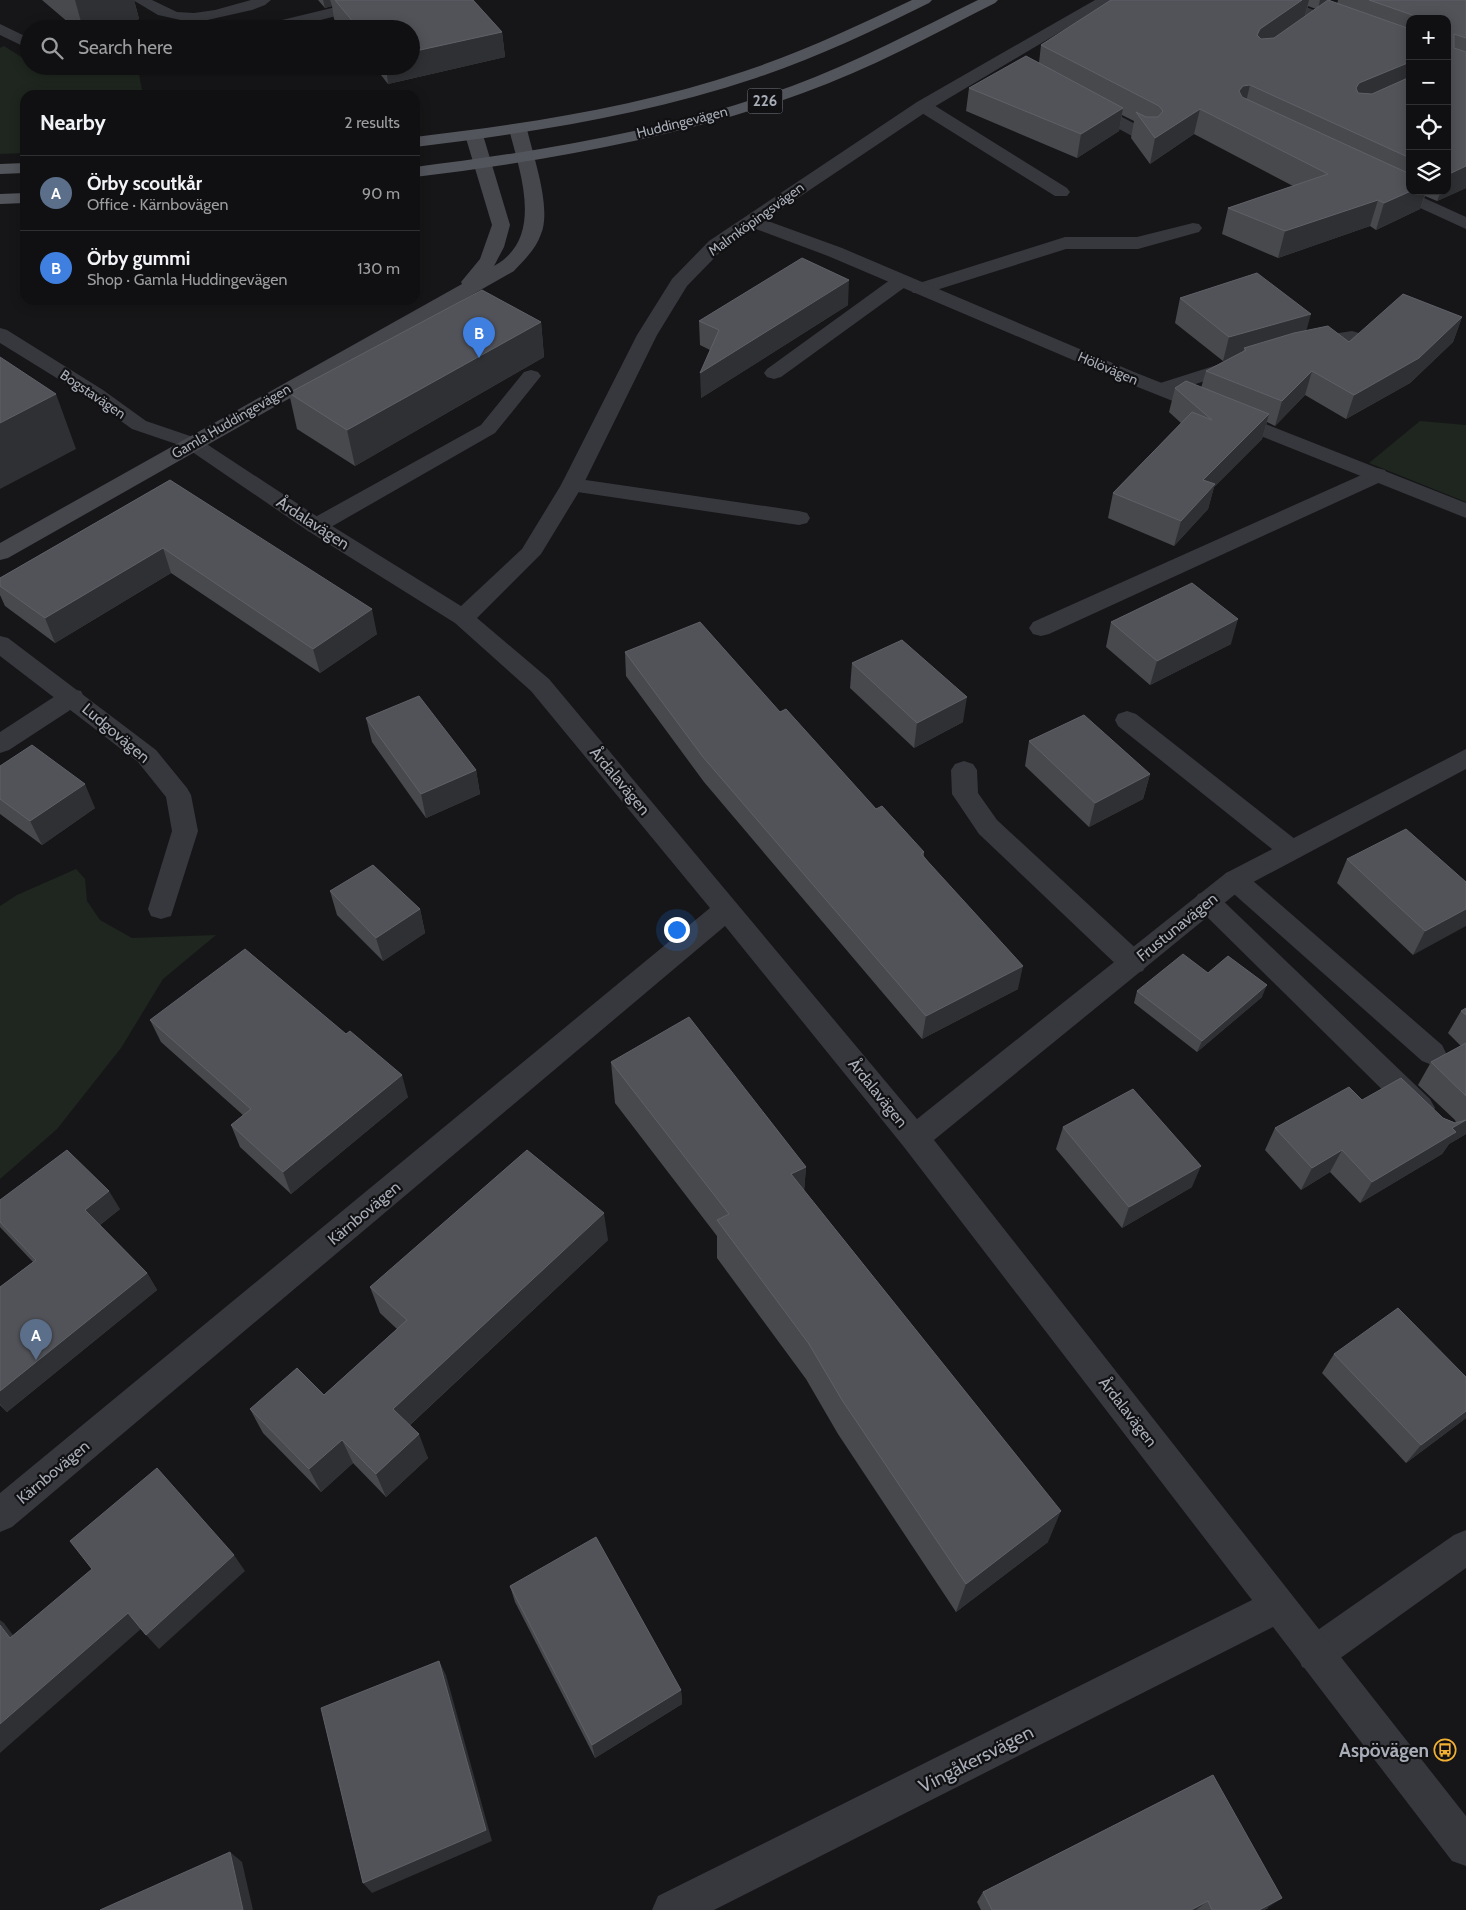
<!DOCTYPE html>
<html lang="en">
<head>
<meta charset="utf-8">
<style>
  body { margin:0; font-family:Cabin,sans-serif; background:#1e1e20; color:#f1f3f6 }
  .controls { position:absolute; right:15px; top:15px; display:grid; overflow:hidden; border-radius:10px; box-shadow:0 2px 12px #0003 }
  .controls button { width:45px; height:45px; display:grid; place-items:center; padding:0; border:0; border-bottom:1px solid #303032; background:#101012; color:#f1f3f6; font:25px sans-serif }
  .you { position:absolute; left:676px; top:929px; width:18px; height:18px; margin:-12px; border:4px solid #fff; border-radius:50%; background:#1a73e8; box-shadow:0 0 0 8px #1a73e833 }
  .badge { display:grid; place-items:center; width:32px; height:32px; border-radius:50%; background:#2563eb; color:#fff; font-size:16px; font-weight:700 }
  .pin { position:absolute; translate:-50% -41px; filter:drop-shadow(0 1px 2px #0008) }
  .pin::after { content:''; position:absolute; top:26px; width:18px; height:15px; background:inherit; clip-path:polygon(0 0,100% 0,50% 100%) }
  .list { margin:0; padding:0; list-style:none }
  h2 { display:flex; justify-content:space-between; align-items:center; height:65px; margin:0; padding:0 20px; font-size:21px }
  h2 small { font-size:16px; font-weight:400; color:#9c9d9f }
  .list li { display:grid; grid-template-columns:32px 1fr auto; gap:15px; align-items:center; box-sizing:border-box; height:75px; padding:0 20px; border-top:1px solid #303032 }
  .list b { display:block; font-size:19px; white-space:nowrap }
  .list p { margin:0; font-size:16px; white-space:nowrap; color:#9c9d9f }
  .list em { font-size:16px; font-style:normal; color:#9c9d9f }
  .icon { flex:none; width:28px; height:28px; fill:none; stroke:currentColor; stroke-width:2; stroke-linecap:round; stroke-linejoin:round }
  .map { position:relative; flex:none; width:1466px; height:1910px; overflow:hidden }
  .search { position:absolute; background:#101012; box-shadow:0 2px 12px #0003; left:20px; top:20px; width:400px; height:55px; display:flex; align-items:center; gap:12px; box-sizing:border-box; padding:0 18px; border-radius:28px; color:#9c9d9f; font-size:19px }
  .panel { position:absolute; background:#101012; box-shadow:0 2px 12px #0003; left:20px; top:90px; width:400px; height:215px; border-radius:15px }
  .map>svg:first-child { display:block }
</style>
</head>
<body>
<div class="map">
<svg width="1466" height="1910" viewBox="0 0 1466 1910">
  <rect width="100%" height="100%" fill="#161618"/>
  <g fill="#1e261f">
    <polygon points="4,46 29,62 29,66 43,66 68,71 138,69 143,95 25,95 25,153 0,154 0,48"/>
    <polygon points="1420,421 1466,425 1466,502 1369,463"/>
    <polygon points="76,869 85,879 87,901 100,920 132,938 216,935 163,979 121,1048 57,1129 0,1179 0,906 17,895"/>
  </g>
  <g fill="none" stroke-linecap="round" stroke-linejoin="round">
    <g fill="#37383d" fill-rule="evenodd">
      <polygon points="1087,99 1153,133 1156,137 1153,141 1141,141 1081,108 1079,104 1081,100"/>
      <polygon points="923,101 929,102 1067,188 1070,192 1067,196 1055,196 917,110 915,106 917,102"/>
      <polygon points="1389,182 1466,217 1466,229 1383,191 1380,187 1383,183"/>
      <polygon points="1193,223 1199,224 1202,228 1199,232 1138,249 1066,249 927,293 913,293 910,289 913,285 1065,237 1137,237"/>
      <polygon points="901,275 908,277 910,281 908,285 781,377 774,379 767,377 764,373 767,369 894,277"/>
      <polygon points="1352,331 1359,333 1362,337 1359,341 1306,350 1299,348 1296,344 1299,340 1306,338"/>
      <polygon points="1239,358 1246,360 1249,364 1246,368 1161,395 1154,393 1151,389 1154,385"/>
      <polygon points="531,370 538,372 541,376 495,433 324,531 316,533 308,531 305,526 308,521 481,425 524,372"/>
      <polygon points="1377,468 1385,470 1388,475 1385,480 1049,634 1041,636 1033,634 1029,628 1033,622"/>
      <polygon points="572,478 799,511 807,513 810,518 807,523 799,525 564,490 561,485 564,480"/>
      <polygon points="72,689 81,691 84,697 81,703 9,750 0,753 0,732 63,691"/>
      <polygon points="1127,711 1136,714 1300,843 1304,850 1300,857 1291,860 1282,857 1118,726 1115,720 1118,714"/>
      <polygon points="964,761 973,764 977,770 978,793 997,820 1143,955 1147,963 1143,971 1133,974 1123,971 979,834 952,794 951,770 955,764"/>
      <polygon points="1235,870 1244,873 1442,1045 1446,1053 1442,1061 1432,1065 1422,1061 1226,887 1222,880 1226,873"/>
      <polygon points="1207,891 1216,894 1430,1099 1435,1108 1430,1117 1420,1120 1410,1117 1198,908 1194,901 1198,894"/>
      <polygon points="1466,1530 1466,1568 1328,1667 1315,1672 1302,1667 1297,1654 1302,1641 1454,1535"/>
    </g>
    <g fill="#37383d" fill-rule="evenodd">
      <polygon points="133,0 152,0 177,12 194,13 215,10 251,0 271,0 265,5 252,10 194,23 158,15"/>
      <polygon points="365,0 392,0 389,3 284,29 255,29 257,26"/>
      <polygon points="1095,0 1114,0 929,110 765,220 842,248 1134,372 1466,503 1466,518 1120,380 828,256 753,228 723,249 687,286 657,335 583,485 541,554 477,618 549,679 917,1119 1226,873 1466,749 1466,769 1244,887 934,1140 1466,1816 1466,1866 1452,1861 1273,1627 714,1910 652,1910 658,1896 1252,1600 904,1147 725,926 12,1527 0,1532 0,1493 710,908 531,691 455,623 308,531 185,447 132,429 89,398 0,343 0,328 7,330 103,390 146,421 199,439 324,521 461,606 522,549 561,485 637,335 672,279 709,241 917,102"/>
      <polygon points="1263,0 1286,0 1410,44 1410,55 1266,3"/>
      <polygon points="0,24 29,38 29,49 0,35"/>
      <polygon points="0,636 8,638 156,750 187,788 191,795 198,831 171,916 161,919 151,916 148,909 172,831 166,797 138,762 0,656"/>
    </g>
    <path fill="#45474d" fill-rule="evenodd" d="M 518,124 L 524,125 L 527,129 C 533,156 552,208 541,234 C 536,249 524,260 514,271 L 8,558 L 0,560 L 0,543 L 462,284 L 461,282 L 480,259 L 492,225 L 465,135 L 468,131 L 480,131 L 483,135 L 510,225 L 504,247 L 494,266 C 545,238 520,173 509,129 L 512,125 Z"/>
    <g fill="#53555c" fill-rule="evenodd">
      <path d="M 912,0 L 932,0 L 929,3 C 873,31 816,58 756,78 C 645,115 530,133 415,147 L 415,137 C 526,124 638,107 745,71 C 802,52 857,26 912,0 Z"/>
      <path d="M 978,0 L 998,0 L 995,3 C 932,35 870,69 803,93 C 679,138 546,161 415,177 L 415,167 C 542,151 672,130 792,86 C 856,62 917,30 978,0 Z"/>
      <polygon points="25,163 25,173 0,174 0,164"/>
      <polygon points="25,193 25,203 0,204 0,194"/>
    </g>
  </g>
  <g fill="#47494d" fill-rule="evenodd">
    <polygon points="42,0 134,0 139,19 108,29 76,29"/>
    <polygon points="318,0 473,0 502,32 505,57 388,84 374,66 411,66 411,29 342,29 334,19 332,6 325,8"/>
    <path d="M 1111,0 L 1331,0 L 1330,1 L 1337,4 L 1338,0 L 1466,0 L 1466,188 L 1437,201 L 1425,196 L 1420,209 L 1376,230 L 1370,226 L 1278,258 L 1222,234 L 1228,208 L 1293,186 L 1194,134 L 1150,164 L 1131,138 L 1134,121 L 1122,115 L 1119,131 L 1077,158 L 966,111 L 969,88 L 1039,63 L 1041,45 ZM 1308,6 L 1316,9 L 1305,16 ZM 1410,19 L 1447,19 L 1447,191 L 1410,191 Z"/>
    <polygon points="1180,298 1349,342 1462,317 1453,342 1410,383 1346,419 1305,395 1275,426 1267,422 1262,439 1214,487 1208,509 1174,546 1108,518 1113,493 1181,423 1169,412 1175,388 1201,388 1206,371 1227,360 1223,361 1175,323"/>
    <polygon points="848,305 701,398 710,350 700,345 699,321"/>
    <polygon points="541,322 544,357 355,466 297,429 289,393"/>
    <polygon points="170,480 377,634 320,673 171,573 55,643 5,606 0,595 0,578"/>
    <polygon points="1111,622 1231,644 1150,685 1106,647"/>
    <polygon points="625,652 780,712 876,809 924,852 924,856 1018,989 922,1039 704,782 626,676"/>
    <polygon points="852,663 963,722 914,748 850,688"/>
    <polygon points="366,718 476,770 480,794 426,818 372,742"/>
    <polygon points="1029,741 1150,774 1143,799 1089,827 1025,766"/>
    <polygon points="0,766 95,808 42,845 0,814"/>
    <polygon points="1347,859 1466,882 1413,955 1337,883"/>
    <polygon points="330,891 420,909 425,933 383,961 337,915"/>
    <polygon points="1208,973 1262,997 1197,1052 1134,1003 1137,991"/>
    <polygon points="1466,1008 1466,1134 1449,1144 1442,1154 1360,1203 1330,1172 1301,1190 1265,1150 1275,1128 1362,1100 1443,1118 1456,1123 1455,1120 1418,1085 1431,1062 1461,1046 1448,1033 1461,1011"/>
    <polygon points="150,1020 346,1034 408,1097 291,1194 240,1147 231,1125 243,1115 161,1042"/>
    <polygon points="611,1062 806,1167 804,1191 1048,1542 956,1612 838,1434 806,1379 717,1258 717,1236 615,1103"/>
    <polygon points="1063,1127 1192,1187 1122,1228 1056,1149"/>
    <polygon points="0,1200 120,1209 100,1225 147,1273 157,1290 7,1412 0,1405 0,1287 33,1262 0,1227"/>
    <polygon points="608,1240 410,1425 428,1458 386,1497 353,1463 321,1492 263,1433 250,1409 324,1395 397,1329 380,1313 370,1287"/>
    <polygon points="1334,1354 1466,1377 1466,1418 1406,1463 1322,1373"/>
    <polygon points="510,1586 681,1690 682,1704 595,1758 515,1602"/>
    <polygon points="1213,1775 1268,1908 1264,1910 981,1910 977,1902 983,1892"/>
  </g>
  <g fill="#2f3033">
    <polygon points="75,0 134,0 139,19 108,29 83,29"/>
    <polygon points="323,0 330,0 332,6 325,8"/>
    <polygon points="1302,0 1309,0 1304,19 1254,54 1257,35 1260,29"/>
    <polygon points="1320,0 1331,0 1318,9"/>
    <polygon points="502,32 505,57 388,84 386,66 411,66 411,52"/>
    <polygon points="1410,62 1410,83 1351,108 1356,88 1359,83"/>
    <polygon points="1250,85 1244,110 1239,91 1243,86"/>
    <polygon points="1123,108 1119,131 1077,158 1081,134"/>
    <polygon points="1200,109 1194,134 1150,164 1155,138"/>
    <polygon points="1466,166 1466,188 1437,201 1441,191 1447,191 1447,175"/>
    <polygon points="1411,191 1426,191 1420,209 1376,230 1384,203"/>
    <polygon points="1378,200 1370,226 1278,258 1285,231"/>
    <polygon points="849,280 848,305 701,398 700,373"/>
    <polygon points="1311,314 1304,339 1244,348 1243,356 1223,361 1229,337"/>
    <polygon points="1462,317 1453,342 1410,383 1346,419 1354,395"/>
    <polygon points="541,322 544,357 355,466 347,430"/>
    <polygon points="1312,371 1305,395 1275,426 1282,401"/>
    <polygon points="56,394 76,449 0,489 0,423"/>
    <polygon points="1269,414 1262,439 1214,487 1208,509 1174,546 1181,521 1203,480"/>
    <polygon points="163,548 171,573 55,643 45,618"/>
    <polygon points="372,609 377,634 320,673 313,649"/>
    <polygon points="1238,619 1231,644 1150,685 1157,661"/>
    <polygon points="967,697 963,722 914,748 917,723"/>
    <polygon points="476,770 480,794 426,818 421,794"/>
    <polygon points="1150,774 1143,799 1089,827 1095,803"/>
    <polygon points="85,784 95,808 42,845 30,821"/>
    <polygon points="420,909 425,933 383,961 376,938"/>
    <polygon points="1466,909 1466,926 1413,955 1425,931"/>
    <polygon points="1023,966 1018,989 922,1039 926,1016"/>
    <polygon points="1267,985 1262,997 1197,1052 1202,1041"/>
    <polygon points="402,1075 408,1097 291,1194 283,1172"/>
    <polygon points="1466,1120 1466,1134 1449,1144 1442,1154 1360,1203 1372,1182 1452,1128"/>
    <polygon points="1342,1150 1330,1172 1301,1190 1312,1168"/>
    <polygon points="1201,1166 1192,1187 1122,1228 1129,1207"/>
    <polygon points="806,1167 803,1206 791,1174"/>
    <polygon points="109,1191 120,1209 96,1228 85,1210"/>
    <polygon points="604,1213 608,1240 402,1432 393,1409"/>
    <polygon points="147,1273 157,1290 7,1412 0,1404 0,1391"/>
    <polygon points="1466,1411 1466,1418 1406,1463 1421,1445"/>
    <polygon points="419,1434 428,1458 386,1497 376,1474"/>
    <polygon points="342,1440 353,1463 321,1492 309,1469"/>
    <polygon points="1061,1511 1048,1542 956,1612 966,1584"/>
    <polygon points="234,1555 245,1571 159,1649 146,1635"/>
    <polygon points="128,1613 142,1628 0,1753 0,1724"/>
    <polygon points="0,1620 4,1623 26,1653 10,1638 0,1625"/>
    <polygon points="439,1661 446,1675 492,1841 372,1893 363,1883"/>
    <polygon points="681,1690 682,1704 595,1758 592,1745"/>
    <polygon points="230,1852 242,1862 253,1910 243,1910"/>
    <polygon points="1282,1898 1264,1910 1259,1910"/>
    <polygon points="1208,1901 1196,1910 1191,1910"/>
  </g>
  <g fill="#525359" stroke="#5f6168">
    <polygon points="335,0 473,0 502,32 411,52 411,29 359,29"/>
    <polygon points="1111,0 1302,0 1260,29 1257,35 1261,39 1274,38 1328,0 1410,29 1410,62 1359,83 1356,88 1358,93 1372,94 1410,77 1410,158 1250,85 1243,86 1239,91 1242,97 1410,174 1410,191 1411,191 1384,203 1378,200 1285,231 1228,208 1328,174 1200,109 1155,138 1136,112 1146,117 1158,117 1163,111 1159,106 1041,45"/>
    <polygon points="1369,0 1466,0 1466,38 1454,34 1454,48 1466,52 1466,166 1447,175 1447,19 1418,19 1418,17"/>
    <polygon points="1026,56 1123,108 1081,134 969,88"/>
    <polygon points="802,258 849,280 700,373 719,330 699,321"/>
    <polygon points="1257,273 1311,314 1229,337 1180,298"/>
    <polygon points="482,290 541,322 347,430 289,393"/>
    <polygon points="1403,294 1462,317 1419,358 1354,395 1312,371 1282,401 1206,371 1246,350 1244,348 1294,333 1328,326 1349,342"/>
    <polygon points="0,357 56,394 0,423"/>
    <polygon points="1186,381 1269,414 1203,480 1215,484 1181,521 1113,493 1192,412 1212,420 1175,388"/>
    <polygon points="170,480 372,609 313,649 163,548 45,618 0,586 0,578"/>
    <polygon points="1192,583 1238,619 1157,661 1111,622"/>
    <polygon points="700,622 780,712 786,709 876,809 882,806 924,852 921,854 1023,966 926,1016 703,757 625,652"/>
    <polygon points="902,640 967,697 917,723 852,663"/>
    <polygon points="419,696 476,770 421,794 366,718"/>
    <polygon points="1084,715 1150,774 1095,803 1029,741"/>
    <polygon points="32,745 85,784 30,821 0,799 0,766"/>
    <polygon points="1406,829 1466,882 1466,909 1425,931 1347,859"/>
    <polygon points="373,865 420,909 376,938 330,891"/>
    <polygon points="245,949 346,1034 350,1031 402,1075 283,1172 231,1125 251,1109 150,1020"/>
    <polygon points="1183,954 1208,973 1228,956 1267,985 1202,1041 1137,991"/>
    <polygon points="1466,1008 1466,1015 1461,1011"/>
    <polygon points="689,1017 806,1167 791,1174 1061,1511 966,1584 842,1400 809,1344 717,1220 729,1214 611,1062"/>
    <polygon points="1466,1043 1466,1096 1431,1062"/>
    <polygon points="1401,1078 1443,1118 1455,1123 1466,1120 1452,1128 1456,1132 1372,1182 1342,1150 1312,1168 1275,1128 1349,1087 1362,1100"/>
    <polygon points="1133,1089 1201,1166 1129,1207 1063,1127"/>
    <polygon points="67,1150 109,1191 85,1210 147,1273 0,1391 0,1287 36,1260 0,1222 0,1200"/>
    <polygon points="527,1150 604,1213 393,1409 419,1434 376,1474 342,1440 309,1469 250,1409 297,1368 324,1395 407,1320 370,1287"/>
    <polygon points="1398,1308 1466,1377 1466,1411 1421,1445 1334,1354"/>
    <polygon points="157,1468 234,1555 146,1635 128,1613 0,1724 0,1625 10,1638 92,1569 70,1541"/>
    <polygon points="596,1537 681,1690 592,1745 510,1586"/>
    <polygon points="439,1661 486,1830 363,1883 321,1708"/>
    <polygon points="1213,1775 1282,1898 1259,1910 1212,1910 1208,1901 1191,1910 992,1910 983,1892"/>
    <polygon points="230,1852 243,1910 100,1910"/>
  </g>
  <defs>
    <g id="bus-ring" transform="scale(1.125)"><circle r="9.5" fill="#111113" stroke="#f2b134" stroke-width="1.5"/><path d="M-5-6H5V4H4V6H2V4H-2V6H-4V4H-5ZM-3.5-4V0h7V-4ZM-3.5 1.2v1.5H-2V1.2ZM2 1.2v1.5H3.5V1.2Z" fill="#f2b134"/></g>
  </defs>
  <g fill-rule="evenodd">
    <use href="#bus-ring" x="1445" y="1750"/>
  </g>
  <g text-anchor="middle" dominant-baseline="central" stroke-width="4.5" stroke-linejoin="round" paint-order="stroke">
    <g font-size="14" fill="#a8adb8" stroke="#111113">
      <text transform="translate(682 122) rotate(-14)">Huddingevägen</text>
      <text transform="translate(756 219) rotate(-36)">Malmköpingsvägen</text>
      <text transform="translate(1108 368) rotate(23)">Hölövägen</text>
      <text transform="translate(93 394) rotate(34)">Bogstavägen</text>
      <text transform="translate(231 421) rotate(-30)">Gamla Huddingevägen</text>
    </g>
    <rect fill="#111113" stroke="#7b7e86" stroke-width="1" x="747.5" y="88.5" width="35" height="25" rx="4"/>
    <g font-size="15" font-weight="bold" fill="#a8adb8">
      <text x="765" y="101">226</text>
    </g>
    <g font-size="16" fill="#a8adb8" stroke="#111113">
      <text transform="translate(313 523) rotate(33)">Årdalavägen</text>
      <text transform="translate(116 733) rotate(40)">Ludgovägen</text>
      <text transform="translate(620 781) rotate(50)">Årdalavägen</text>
      <text transform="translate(1177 927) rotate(-39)">Frustunavägen</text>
      <text transform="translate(878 1093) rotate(51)">Årdalavägen</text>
      <text transform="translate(364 1213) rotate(-40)">Kärnbovägen</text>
      <text transform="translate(1128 1412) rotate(52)">Årdalavägen</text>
      <text transform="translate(53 1472) rotate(-40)">Kärnbovägen</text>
    </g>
    <g font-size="19" font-weight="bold" fill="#a8adb8" stroke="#111113" text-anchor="end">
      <text x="1429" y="1750">Aspövägen</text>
    </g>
    <g font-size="19" fill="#a8adb8" stroke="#111113">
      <text transform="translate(976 1759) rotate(-27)">Vingåkersvägen</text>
    </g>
  </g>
</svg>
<div class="controls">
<button>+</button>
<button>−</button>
<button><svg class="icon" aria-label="locate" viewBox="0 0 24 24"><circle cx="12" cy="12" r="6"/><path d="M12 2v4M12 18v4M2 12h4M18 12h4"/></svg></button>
<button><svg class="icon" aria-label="layers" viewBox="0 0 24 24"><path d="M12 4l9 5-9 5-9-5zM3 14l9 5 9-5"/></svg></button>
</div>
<div class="you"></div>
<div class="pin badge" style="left:36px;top:1360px;background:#5c6f8a">A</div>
<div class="pin badge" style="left:479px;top:358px;background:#3f7fe0">B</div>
<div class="search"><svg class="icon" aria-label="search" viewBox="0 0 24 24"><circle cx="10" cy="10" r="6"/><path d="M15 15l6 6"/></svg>Search here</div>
<section class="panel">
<h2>Nearby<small>2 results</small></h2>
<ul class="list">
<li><span class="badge" style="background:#5c6f8a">A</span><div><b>Örby scoutkår</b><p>Office · Kärnbovägen</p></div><em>90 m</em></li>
<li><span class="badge" style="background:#3f7fe0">B</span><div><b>Örby gummi</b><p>Shop · Gamla Huddingevägen</p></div><em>130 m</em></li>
</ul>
</section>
</div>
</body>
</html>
